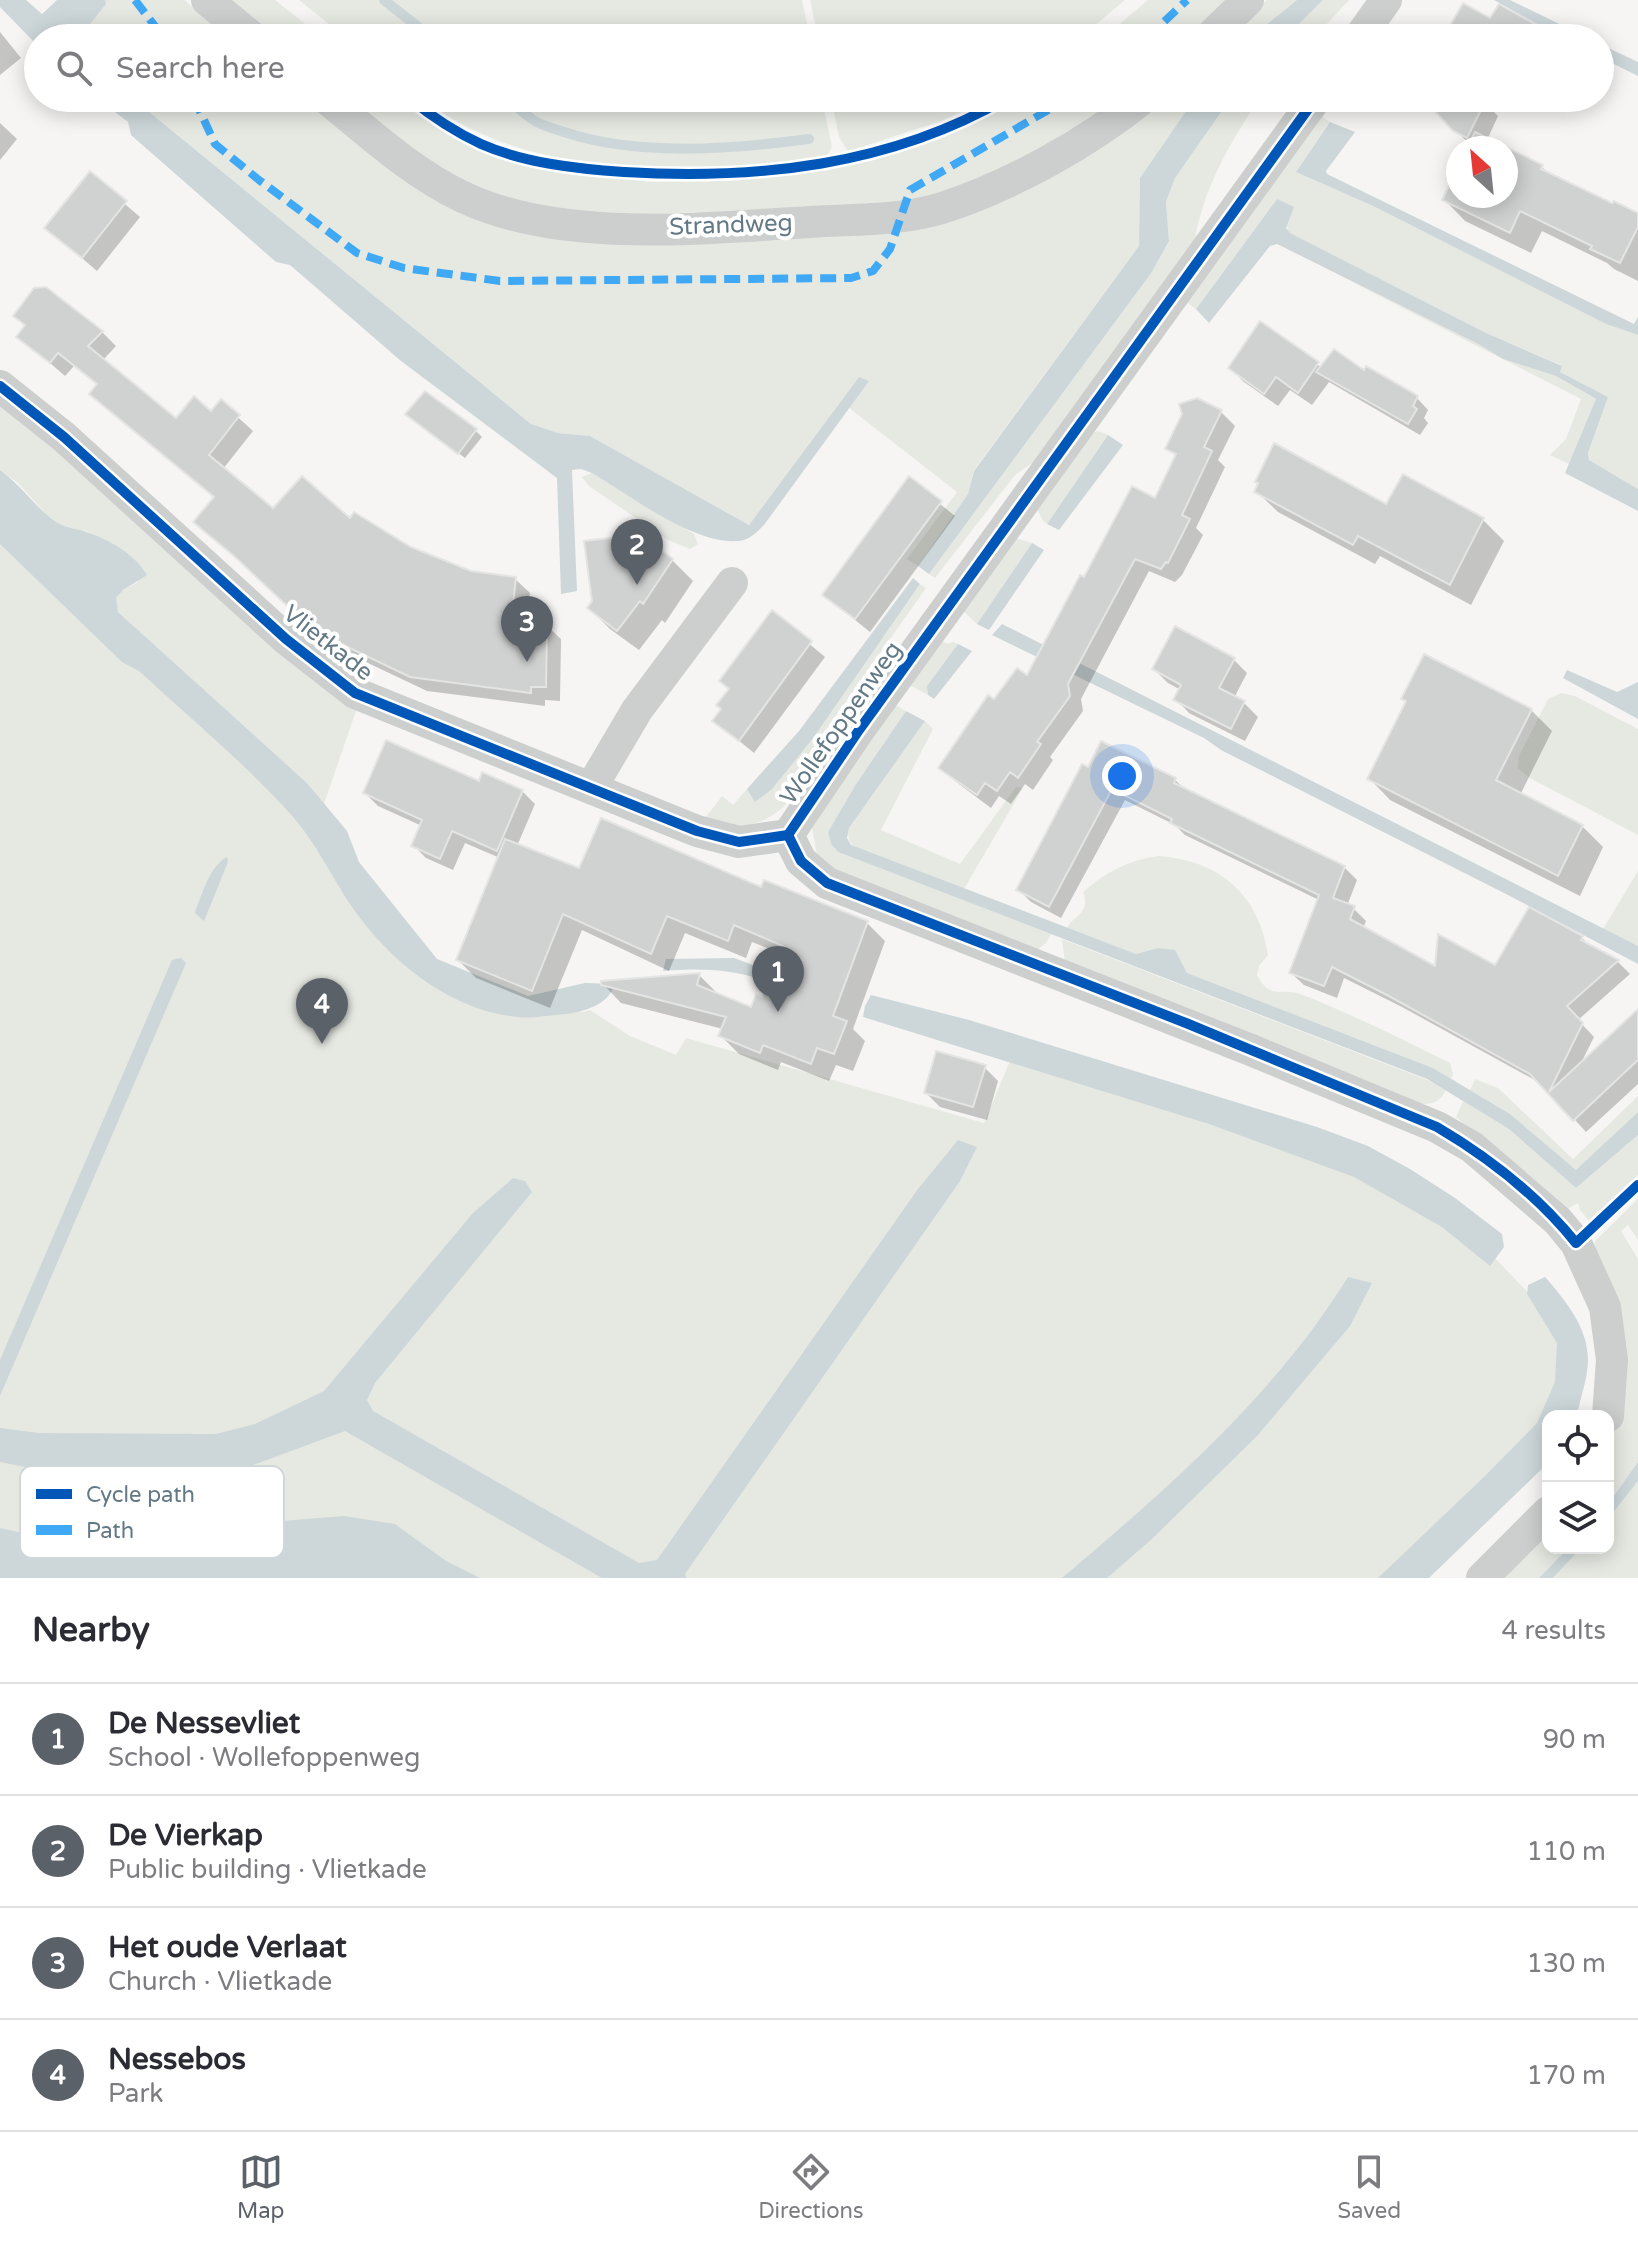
<!DOCTYPE html>
<html lang="en">
<head>
<meta charset="utf-8">
<style>
  body { margin:0; font-family:"Varela Round",sans-serif; background:#f2f2f3; color:#2b2b33 }
  .controls { position:absolute; right:24px; bottom:24px; display:grid; overflow:hidden; border-radius:16px; box-shadow:0 4px 20px #0003 }
  .controls button { width:72px; height:72px; display:grid; place-items:center; padding:0; border:0; border-bottom:2px solid #e1e1e2; background:#fff; color:#2b2b33; font:40px sans-serif }
  .compass { position:absolute; left:1446px; top:136px; width:72px; height:72px; border-radius:50%; background:#fff; box-shadow:0 4px 20px #0003; rotate:333deg }
  .you { position:absolute; left:1122px; top:776px; width:28px; height:28px; margin:-20px; border:6px solid #fff; border-radius:50%; background:#1a73e8; box-shadow:0 0 0 12px #1a73e833 }
  .badge { display:grid; place-items:center; width:52px; height:52px; border-radius:50%; background:#5b6169; color:#fff; font-size:26px; font-weight:700 }
  .pin { position:absolute; translate:-50% -66px; filter:drop-shadow(0 2px 4px #0008) }
  .pin::after { content:''; position:absolute; top:42px; width:28px; height:24px; background:inherit; clip-path:polygon(0 0,100% 0,50% 100%) }
  .list { margin:0; padding:0; list-style:none }
  h2 { display:flex; justify-content:space-between; align-items:center; height:104px; margin:0; padding:0 32px; font-size:34px }
  h2 small { font-size:26px; font-weight:400; color:#7c7c81 }
  .list li { display:grid; grid-template-columns:52px 1fr auto; gap:24px; align-items:center; box-sizing:border-box; height:112px; padding:0 32px; border-top:2px solid #e1e1e2 }
  .list b { display:block; font-size:30px; white-space:nowrap }
  .list p { margin:0; font-size:26px; white-space:nowrap; color:#7c7c81 }
  .list em { font-size:26px; font-style:normal; color:#7c7c81 }
  .icon { flex:none; width:44px; height:44px; fill:none; stroke:currentColor; stroke-width:2; stroke-linecap:round; stroke-linejoin:round }
  .map { position:relative; flex:none; width:1638px; height:1578px; overflow:hidden }
  .search { position:absolute; background:#fff; box-shadow:0 4px 20px #0003; left:24px; right:24px; top:24px; height:88px; display:flex; align-items:center; gap:20px; box-sizing:border-box; padding:0 28px; border-radius:44px; color:#7c7c81; font-size:30px }
  .sheet { height:552px; background:#fff }
  nav { display:flex; justify-content:space-around; align-items:center; box-sizing:border-box; height:112px; border-top:2px solid #e1e1e2; background:#fff; font-size:22px; color:#7c7c81 }
  nav a { display:grid; justify-items:center; gap:4px }
  nav .on { color:#5b6169 }
  .map>svg:first-child { display:block }
</style>
</head>
<body>
<div class="map">
<svg width="1638" height="1578" viewBox="0 0 1638 1578">
  <rect width="100%" height="100%" fill="#f6f5f4"/>
  <g fill="#e6e9e2">
    <polygon points="105,0 184,0 231,38 80,38 105,4"/>
    <polygon points="228,0 275,0 323,38 274,38"/>
    <polygon points="299,0 802,0 810,38 346,38"/>
    <polygon points="810,0 1125,0 1080,38 818,38"/>
    <polygon points="1148,0 1229,0 1189,38 1103,38"/>
    <polygon points="1267,0 1297,0 1250,38 1228,38"/>
    <polygon points="1323,0 1349,0 1314,38 1285,38"/>
    <polygon points="132,98 305,98 396,172 436,199 848,234 1131,122 1161,98 1195,98 1140,178 1139,246 974,470 968,494 918,566 907,559 957,492 849,408 868,382 859,377 749,525 590,436 558,433 531,424"/>
    <path d="M 346,98 L 399,98 L 449,134 L 491,155 L 526,165 L 649,182 L 733,181 L 829,170 L 909,148 L 951,132 L 1018,98 L 1118,98 C 1051,145 975,188 894,205 C 840,207 785,209 730,211 C 636,215 535,221 449,174 C 412,154 380,124 346,98 Z"/>
    <path d="M 422,98 L 822,98 L 832,147 L 827,156 C 699,175 529,183 422,98 Z"/>
    <polygon points="831,98 990,98 941,121 852,150 847,150 839,137"/>
    <path d="M 1231,98 L 1260,98 C 1230,142 1202,191 1194,245 L 1035,461 L 1015,475 L 935,578 L 929,574 L 1152,272 L 1169,241 L 1166,202 L 1175,178 Z"/>
    <polygon points="1321,116 1330,122 1296,172 1373,206 1606,324 1638,335 1638,489 1589,460 1588,453 1608,397 1560,372 1561,365 1484,332 1289,233 1277,199 1196,309 1186,302"/>
    <polygon points="1342,277 1480,345 1503,359 1556,376 1597,400 1569,464 1550,455 1566,439 1581,399"/>
    <polygon points="0,403 358,705 324,804 307,783 118,612 115,599 123,590 138,582 88,532 60,525 47,515 18,483 0,470"/>
    <polygon points="1099,431 1108,435 1047,524 1043,521 1037,509 1093,432"/>
    <polygon points="592,473 694,534 698,544 690,549 668,540 589,486 582,477"/>
    <polygon points="0,518 260,762 369,914 472,998 583,1012 590,1010 630,1036 676,1055 686,1038 984,1123 1010,1061 1430,1191 1572,1338 1548,1416 1405,1578 0,1578"/>
    <polygon points="1015,538 1032,543 977,624 962,610"/>
    <path d="M 920,584 L 926,588 L 790,781 L 797,787 C 791,807 760,827 739,826 C 728,825 716,820 706,817 L 722,796 L 733,805 L 747,789 L 756,802 L 814,737 Z"/>
    <polygon points="940,640 948,644 953,642 958,644 928,686 928,695 911,686 910,680"/>
    <polygon points="1561,693 1575,696 1638,729 1638,835 1528,777 1518,768 1519,756 1548,699"/>
    <polygon points="890,702 906,711 856,784 828,832 831,844 838,852 1051,934 1046,943 1036,951 848,879 817,855 811,822"/>
    <path d="M 925,721 L 933,729 L 881,830 L 960,864 L 1016,787 L 1023,788 L 964,889 L 859,849 C 849,844 847,840 849,828 Z"/>
    <path d="M 1158,856 C 1219,860 1259,894 1268,955 L 1259,966 L 1257,975 C 1272,1002 1280,986 1303,995 C 1354,1015 1401,1039 1450,1063 L 1453,1074 L 1451,1079 L 1433,1068 L 1187,973 L 1174,950 L 1158,948 L 1136,954 L 1067,928 C 1075,914 1091,913 1083,892 C 1105,872 1129,860 1158,856 Z"/>
    <polygon points="1638,871 1638,946 1603,929"/>
    <path d="M 1062,939 L 1427,1080 L 1446,1090 C 1440,1101 1435,1104 1422,1104 L 1065,963 Z"/>
    <polygon points="1475,1079 1498,1088 1573,1159 1638,1096 1638,1112 1576,1171 1510,1114 1470,1090"/>
    <polygon points="1463,1101 1509,1129 1576,1188 1638,1135 1638,1175 1590,1222 1580,1210 1578,1203 1564,1211 1456,1117"/>
    <polygon points="1638,1199 1638,1240 1628,1225 1621,1231 1638,1259 1638,1462 1608,1504 1608,1437 1620,1404 1594,1249 1595,1241"/>
    <polygon points="1638,1481 1638,1578 1553,1578 1581,1548 1608,1548 1608,1519"/>
    <polygon points="1548,1530 1548,1548 1568,1548 1539,1578 1501,1578"/>
  </g>
  <g fill="#cdd7d9">
    <polygon points="0,0 26,0 42,14 57,0 105,0 106,4 79,38 38,38 38,46 0,7"/>
    <polygon points="1297,0 1323,0 1285,38 1250,38"/>
    <polygon points="1494,0 1510,0 1588,38 1562,38"/>
    <polygon points="1600,44 1638,62 1638,76 1600,57"/>
    <path d="M 97,98 L 132,98 L 531,424 L 558,433 L 590,436 L 749,525 L 859,377 L 869,381 L 764,525 C 759,530 751,538 744,540 C 700,550 630,495 592,473 L 581,469 L 572,470 L 577,591 L 561,594 L 557,478 L 401,361 L 290,265 L 276,262 L 131,135 L 128,122 Z"/>
    <polygon points="1195,98 1231,98 1175,178 1166,202 1169,241 1152,272 929,574 918,566 968,494 974,471 1139,246 1140,178"/>
    <polygon points="1330,122 1355,132 1326,171 1327,174 1634,324 1638,317 1638,335 1606,324 1373,206 1296,172"/>
    <polygon points="1277,199 1294,207 1286,228 1290,233 1484,332 1562,366 1560,372 1608,397 1588,453 1589,460 1638,489 1638,511 1565,473 1596,399 1556,376 1503,359 1480,345 1277,244 1270,246 1209,323 1196,309"/>
    <polygon points="1108,435 1123,445 1059,530 1047,524"/>
    <path d="M 0,470 C 21,485 35,507 56,522 C 65,528 76,528 86,532 C 108,539 135,554 147,575 L 123,590 L 116,598 L 118,612 L 307,783 L 347,831 L 359,862 L 437,959 L 528,996 L 585,983 L 615,984 C 608,1005 586,1011 566,1014 C 550,1015 533,1019 518,1017 C 451,1011 391,962 354,910 C 333,880 318,846 294,818 C 247,765 191,719 139,671 L 122,662 L 0,544 Z"/>
    <polygon points="1032,543 1044,550 989,630 977,624"/>
    <polygon points="913,578 920,584 814,737 772,789 755,802 747,789 799,731"/>
    <polygon points="1002,624 1638,946 1638,964 1506,894 1221,750 1204,738 992,635"/>
    <polygon points="958,644 972,651 934,699 928,695 927,686"/>
    <polygon points="1567,670 1617,692 1638,682 1638,719 1563,678"/>
    <polygon points="906,711 925,721 849,828 847,838 851,845 1136,954 1158,948 1175,950 1187,973 1433,1068 1510,1114 1576,1170 1638,1112 1638,1135 1576,1188 1509,1129 1427,1079 838,852 831,844 828,832 856,784"/>
    <path d="M 227,857 L 228,862 L 204,921 L 195,913 L 196,909 C 203,892 210,866 227,857 Z"/>
    <polygon points="181,958 186,963 0,1396 0,1360 172,960"/>
    <path d="M 734,958 L 767,970 L 764,980 C 727,969 701,968 663,971 L 666,959 Z"/>
    <polygon points="871,995 969,1020 1317,1127 1368,1146 1410,1169 1455,1198 1502,1234 1504,1247 1490,1266 1442,1227 1354,1177 1209,1124 863,1017 865,1006"/>
    <polygon points="958,1140 977,1147 960,1181 685,1574 686,1578 602,1578 345,1431 253,1465 209,1471 51,1472 0,1462 0,1428 39,1433 216,1434 255,1424 324,1391 473,1213 513,1178 525,1181 532,1192 375,1383 367,1400 373,1411 639,1563 657,1560 918,1189"/>
    <path d="M 1348,1277 L 1372,1283 L 1350,1326 L 1258,1435 L 1152,1539 L 1107,1578 L 1062,1578 C 1167,1489 1275,1395 1348,1277 Z"/>
    <path d="M 1545,1277 C 1565,1300 1588,1327 1588,1360 C 1588,1378 1580,1398 1577,1416 L 1548,1416 L 1548,1463 L 1429,1578 L 1378,1578 L 1486,1475 L 1537,1423 L 1555,1382 L 1557,1343 L 1527,1294 L 1528,1285 Z"/>
    <polygon points="1638,1462 1638,1481 1608,1519 1608,1504"/>
    <polygon points="344,1516 395,1524 446,1561 480,1578 0,1578 0,1528 81,1546 173,1530"/>
    <polygon points="1568,1548 1581,1548 1553,1578 1539,1578"/>
  </g>
  <g fill="#0003">
    <polygon points="0,32 21,58 0,75"/>
    <polygon points="1426,98 1491,98 1487,105 1498,116 1487,140 1504,148 1470,148 1471,146"/>
    <polygon points="0,123 17,139 0,160"/>
    <polygon points="1506,149 1541,166 1551,176 1638,215 1638,281 1614,269 1607,263 1542,231 1531,253 1465,221 1444,199 1458,172 1458,196 1506,196"/>
    <polygon points="90,174 140,217 97,271 47,228"/>
    <polygon points="1261,324 1322,368 1364,373 1417,398 1428,410 1424,418 1428,423 1420,435 1329,382 1312,405 1290,390 1278,406 1244,382 1230,368"/>
    <polygon points="102,332 116,346 103,360 176,421 211,414 221,402 253,431 223,469 273,511 351,521 410,549 470,573 515,579 530,593 526,624 546,625 561,639 560,701 545,700 545,706 427,691 349,654 300,617 251,570 215,498 106,408 91,394 98,385 74,366 65,376 19,336"/>
    <polygon points="1221,412 1235,426 1218,460 1225,467 1196,528 1203,535 1182,575 1175,582 1149,571 1081,699 1083,711 1050,757 1053,760 1033,790 1025,784 1011,804 999,796 991,808 955,781 941,768 994,701 1027,678 1084,580 1156,501 1177,457 1168,448"/>
    <polygon points="414,420 475,430 482,437 465,458"/>
    <polygon points="909,479 955,516 870,632 824,595"/>
    <polygon points="1256,491 1483,520 1504,541 1471,605 1380,556 1375,564 1278,512"/>
    <polygon points="672,560 693,581 665,623 662,620 639,650 610,629 589,608 594,602"/>
    <polygon points="772,613 825,657 754,753 715,721 723,709 731,690"/>
    <polygon points="1233,659 1247,673 1234,698 1244,703 1258,717 1245,741 1189,713 1176,699 1181,690 1168,683 1154,669"/>
    <polygon points="1531,710 1552,731 1520,795 1582,826 1603,847 1580,896 1390,800 1369,778"/>
    <polygon points="1083,767 1175,780 1187,791 1344,867 1357,880 1347,906 1353,908 1366,921 1363,928 1437,969 1496,968 1530,909 1582,938 1593,949 1618,962 1630,974 1578,1020 1594,1037 1580,1065 1638,1012 1638,1084 1586,1132 1542,1084 1402,1007 1344,978 1337,998 1304,985 1291,973 1319,900 1185,835 1175,825 1125,800 1061,918 1031,902 1018,889"/>
    <polygon points="480,784 522,791 535,804 517,846 580,871 762,889 867,923 885,941 853,1029 865,1041 853,1071 836,1065 829,1081 781,1062 778,1070 739,1054 720,1035 723,1029 621,1003 603,984 699,975 717,993 717,995 752,1010 763,999 786,967 779,960 782,954 752,942 746,958 685,933 669,971 582,930 550,1008 476,978 458,960 500,858 465,843 453,870 426,858 413,845 422,826 378,806 365,793"/>
    <polygon points="984,1067 998,1081 987,1120 940,1107 926,1093"/>
  </g>
  <g fill="none" stroke-linecap="round" stroke-linejoin="round">
    <g stroke="#cdd7d9" stroke-width="10">
      <polyline points="384,0 432,38"/>
      <path d="M 506,98 C 516,106 525,115 535,121 C 543,126 555,129 564,132 C 639,157 732,149 809,139"/>
    </g>
  </g>
  <g fill="#d0d1d1" stroke="#e5e4e4" stroke-width="2">
    <polygon points="1463,3 1490,18 1499,4 1560,38 1443,38"/>
    <polygon points="1423,98 1487,98 1467,138 1453,131"/>
    <polygon points="1475,132 1543,165 1541,169 1612,203 1614,201 1638,213 1638,227 1620,263 1590,249 1592,246 1520,211 1510,233 1442,200 1458,167 1458,196 1506,196 1506,148 1467,148"/>
    <polygon points="90,171 127,201 82,258 44,228"/>
    <polygon points="46,287 103,331 88,346 176,418 194,396 211,411 221,399 240,415 209,455 273,508 302,476 350,518 354,512 411,547 471,571 516,577 511,622 547,623 546,687 531,687 531,693 410,677 333,640 284,603 234,556 193,522 214,497 89,394 97,384 58,353 50,363 16,337 25,325 13,316 34,288"/>
    <polygon points="1260,321 1319,362 1298,393 1276,377 1264,394 1228,368"/>
    <polygon points="1334,349 1364,370 1366,366 1418,396 1413,406 1417,409 1408,424 1316,372"/>
    <polygon points="425,391 477,429 458,454 405,414"/>
    <polygon points="1197,398 1222,410 1204,447 1212,451 1182,515 1190,519 1168,563 1166,562 1161,569 1135,559 1068,684 1070,696 1037,742 1041,744 1018,778 1010,772 997,791 985,783 977,795 938,768 988,695 994,699 1017,668 1027,675 1080,575 1084,577 1132,486 1155,498 1176,454 1165,449 1182,414 1179,404"/>
    <polygon points="1274,443 1386,504 1403,474 1484,518 1450,585 1358,536 1353,545 1254,492 1258,483 1255,482"/>
    <polygon points="909,476 942,501 855,619 822,595"/>
    <polygon points="632,528 673,559 643,604 640,601 617,631 587,608 592,601 584,541 627,536"/>
    <polygon points="772,610 812,641 739,741 712,721 721,709 716,705 729,689 719,681"/>
    <polygon points="1175,626 1235,658 1219,688 1245,701 1231,729 1173,700 1181,685 1152,669"/>
    <polygon points="1424,654 1532,709 1496,780 1583,825 1558,876 1367,779 1406,701 1401,699"/>
    <polygon points="386,740 479,781 482,772 523,790 497,851 452,831 440,859 411,846 422,820 363,793"/>
    <polygon points="1101,741 1176,778 1174,783 1345,866 1333,898 1355,906 1350,919 1435,966 1438,934 1495,965 1529,907 1583,936 1581,940 1619,960 1567,1006 1583,1023 1549,1092 1638,1009 1638,1060 1573,1121 1530,1074 1387,995 1332,967 1324,986 1289,973 1319,895 1170,823 1172,819 1112,789 1049,907 1016,890 1082,764 1088,767"/>
    <polygon points="601,818 761,887 764,880 868,921 833,1016 847,1021 834,1054 817,1048 811,1064 763,1045 760,1053 718,1036 726,1017 601,985 601,981 700,973 697,985 751,1007 756,994 762,997 775,966 787,965 777,961 783,946 734,925 728,941 667,916 651,954 563,914 532,991 456,960 505,839 579,868"/>
    <polygon points="936,1051 986,1065 973,1107 924,1093"/>
  </g>
  <g fill="none" stroke-linecap="round" stroke-linejoin="round">
    <g stroke="#cdcfcf" stroke-width="32">
      <polyline points="207,0 253,38"/>
      <polyline points="1209,38 1248,0"/>
      <polyline points="1359,38 1386,0"/>
      <path d="M 326,98 C 369,133 412,173 463,197 C 562,244 704,228 810,222 C 854,219 900,221 942,208 C 1010,186 1088,143 1143,98"/>
      <polyline points="0,386 64,437 286,639 355,693 697,831 739,842 788,835"/>
      <polyline points="591,788 637,710 732,583"/>
      <polyline points="788,835 801,861 827,883 1251,1050 1437,1127 1472,1147 1558,1221 1576,1243 1605,1307 1612,1360 1608,1416"/>
      <polyline points="788,835 859,730 1316,98"/>
      <polyline points="1482,1578 1548,1512"/>
    </g>
    <g stroke="#3fa9f5" stroke-width="8" stroke-dasharray="16 8" stroke-linecap="butt">
      <polyline points="135,0 164,38"/>
      <polyline points="1147,38 1187,0"/>
      <polyline points="194,98 215,144 259,180 357,253 404,268 500,281 851,278 873,271 890,249 910,190 1069,98"/>
    </g>
    <g stroke="#fff" stroke-width="15">
      <g id="cycleway">
        <path d="M 409,98 C 431,116 455,132 481,144 C 524,163 578,169 624,172 C 757,180 890,166 1007,98"/>
        <polyline points="0,386 64,437 286,639 355,693 697,831 739,842 788,835"/>
        <path d="M 788,835 L 801,861 L 827,883 L 1186,1023 L 1437,1127 C 1488,1157 1538,1196 1576,1243 L 1638,1185"/>
        <polyline points="788,835 859,730 1316,98"/>
      </g>
    </g>
    <use href="#cycleway" stroke="#0057b8" stroke-width="10"/>
  </g>
  <g text-anchor="middle" dominant-baseline="central" stroke-width="8" stroke-linejoin="round" paint-order="stroke">
    <g font-size="24" fill="#637986" stroke="#fff">
      <text transform="translate(731 225) rotate(-2)">Strandweg</text>
      <text transform="translate(328 643) rotate(38)">Vlietkade</text>
      <text transform="translate(841 723) rotate(-55)">Wollefoppenweg</text>
    </g>
  </g>
  <rect x="20" y="1466" width="264" height="92" rx="12" fill="#fff" stroke="#d0d7db" stroke-width="2"/>
  <rect x="36" y="1489" width="36" height="10" fill="#0057b8"/>
  <rect x="36" y="1525" width="36" height="10" fill="#3fa9f5"/>
  <g font-size="22" fill="#637986">
    <text x="86" y="1502">Cycle path</text>
    <text x="86" y="1538">Path</text>
  </g>
</svg>
<div class="controls">
<button><svg class="icon" aria-label="locate" viewBox="0 0 24 24"><circle cx="12" cy="12" r="6"/><path d="M12 2v4M12 18v4M2 12h4M18 12h4"/></svg></button>
<button><svg class="icon" aria-label="layers" viewBox="0 0 24 24"><path d="M12 4l9 5-9 5-9-5zM3 14l9 5 9-5"/></svg></button>
</div>
<svg class="compass" viewBox="-18 -18 36 36"><path d="M0-13l5 13h-10z" fill="#e53935"/><path d="M0 13l5-13h-10z" fill="#7c7c81"/></svg>
<div class="you"></div>
<div class="pin badge" style="left:778px;top:1012px">1</div>
<div class="pin badge" style="left:637px;top:585px">2</div>
<div class="pin badge" style="left:527px;top:662px">3</div>
<div class="pin badge" style="left:322px;top:1044px">4</div>
<div class="search"><svg class="icon" aria-label="search" viewBox="0 0 24 24"><circle cx="10" cy="10" r="6"/><path d="M15 15l6 6"/></svg>Search here</div>
</div>
<section class="sheet">
<h2>Nearby<small>4 results</small></h2>
<ul class="list">
<li><span class="badge">1</span><div><b>De Nessevliet</b><p>School · Wollefoppenweg</p></div><em>90 m</em></li>
<li><span class="badge">2</span><div><b>De Vierkap</b><p>Public building · Vlietkade</p></div><em>110 m</em></li>
<li><span class="badge">3</span><div><b>Het oude Verlaat</b><p>Church · Vlietkade</p></div><em>130 m</em></li>
<li><span class="badge">4</span><div><b>Nessebos</b><p>Park</p></div><em>170 m</em></li>
</ul>
</section>
<nav>
<a class="on"><svg class="icon" aria-label="map" viewBox="0 0 24 24"><path d="M3 6l6-2 6 2 6-2v14l-6 2-6-2-6 2zM9 4v14M15 6v14"/></svg>Map</a>
<a><svg class="icon" aria-label="directions" viewBox="0 0 24 24"><path d="M12 3l9 9-9 9-9-9zM9 14v-3h6M13 9l2 2-2 2"/></svg>Directions</a>
<a><svg class="icon" aria-label="saved" viewBox="0 0 24 24"><path d="M7 4h10v16l-5-4-5 4z"/></svg>Saved</a>
</nav>
</body>
</html>
